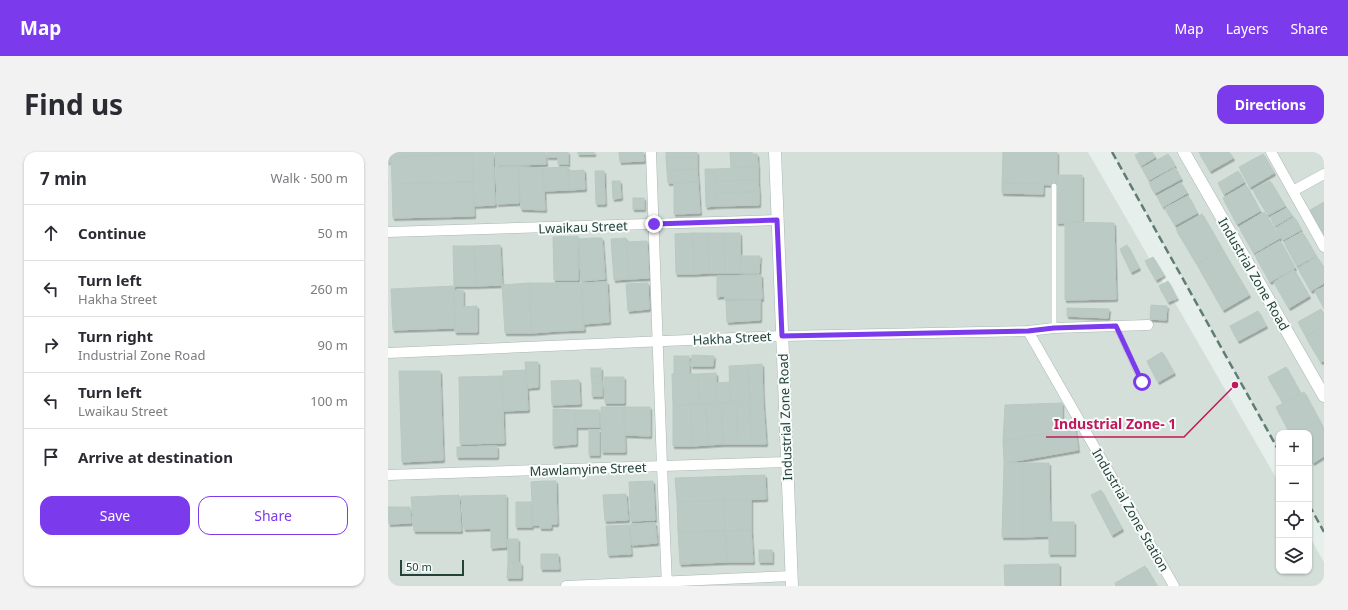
<!DOCTYPE html>
<html lang="en">
<head>
<meta charset="utf-8">
<style>
  body { margin:0; font-family:"Noto Sans",sans-serif; background:#f2f2f3; color:#2b2b33 }
  .controls { position:absolute; right:12px; bottom:12px; display:grid; overflow:hidden; border-radius:8px; box-shadow:0 1px 3px #0004 }
  .controls button { width:36px; height:36px; display:grid; place-items:center; padding:0; border:0; border-bottom:1px solid #e1e1e2; background:#fff; color:#2b2b33; font:20px sans-serif }
  .scale { position:absolute; left:12px; bottom:10px; width:64px; box-sizing:border-box; padding-left:4px; border:2px solid #24423a; border-top:0; font-size:11px; line-height:14px; white-space:nowrap; color:#24423a; -webkit-text-stroke:3px #f7fbf9; paint-order:stroke }
  .stop { position:absolute; width:12px; height:12px; margin:-9px; border:3px solid #7c3aed; border-radius:50%; background:#fff }
  .stop.end { background:#7c3aed; border-color:#fff; box-shadow:0 1px 4px #0008 }
  .list { margin:0; padding:0; list-style:none }
  h2 { display:flex; justify-content:space-between; align-items:center; height:52px; margin:0; padding:0 16px; font-size:17px }
  h2 small { font-size:13px; font-weight:400; color:#7c7c81 }
  .list li { display:grid; grid-template-columns:26px 1fr auto; gap:12px; align-items:center; box-sizing:border-box; height:56px; padding:0 16px; border-top:1px solid #e1e1e2 }
  .list b { display:block; font-size:15px; white-space:nowrap }
  .list p { margin:0; font-size:13px; white-space:nowrap; color:#7c7c81 }
  .list em { font-size:13px; font-style:normal; color:#7c7c81 }
  .actions { display:flex; gap:8px; padding:12px 16px }
  .actions a { flex:1; padding:9px 0; border:1px solid #7c3aed; border-radius:12px; text-align:center; font-size:14px; color:#7c3aed }
  .actions .main { background:#7c3aed; color:#fff }
  .icon { flex:none; width:22px; height:22px; fill:none; stroke:currentColor; stroke-width:2; stroke-linecap:round; stroke-linejoin:round }
  .map { position:relative; flex:none; width:936px; height:434px; overflow:hidden; border-radius:12px }
  header { display:flex; align-items:center; gap:24px; box-sizing:border-box; height:56px; padding:0 20px; background:#7c3aed; color:#fff }
  header strong { font-size:19px }
  nav { display:flex; gap:22px; margin-inline-start:auto; font-size:14px }
  .intro { display:flex; align-items:center; justify-content:space-between; box-sizing:border-box; height:96px; padding:0 24px }
  h1 { margin:0; font-size:28px }
  .button { padding:10px 18px; border-radius:12px; background:#7c3aed; color:#fff; font-size:14px; font-weight:700 }
  main { display:flex; gap:24px; padding:0 24px }
  aside { flex:1; background:#fff; border-radius:12px; box-shadow:0 1px 3px #0004 }
  .map>svg:first-child { display:block }
</style>
</head>
<body>
<header>
<strong>Map</strong>
<nav><a>Map</a><a>Layers</a><a>Share</a></nav>
</header>
<div class="intro"><h1>Find us</h1><a class="button">Directions</a></div>
<main>
<aside>
<h2>7 min<small>Walk · 500 m</small></h2>
<ul class="list">
<li><svg class="icon" aria-label="ahead" viewBox="0 0 24 24"><path d="M12 20V5M6 11l6-6 6 6"/></svg><div><b>Continue</b></div><em>50 m</em></li>
<li><svg class="icon" aria-label="left" viewBox="0 0 24 24"><path d="M17 20v-9H6M10 6l-5 5 5 5"/></svg><div><b>Turn left</b><p>Hakha Street</p></div><em>260 m</em></li>
<li><svg class="icon" aria-label="right" viewBox="0 0 24 24"><path d="M7 20v-9h11M14 6l5 5-5 5"/></svg><div><b>Turn right</b><p>Industrial Zone Road</p></div><em>90 m</em></li>
<li><svg class="icon" aria-label="left" viewBox="0 0 24 24"><path d="M17 20v-9H6M10 6l-5 5 5 5"/></svg><div><b>Turn left</b><p>Lwaikau Street</p></div><em>100 m</em></li>
<li><svg class="icon" aria-label="arrive" viewBox="0 0 24 24"><path d="M6 21V4h12l-3 4 3 4H6"/></svg><div><b>Arrive at destination</b></div></li>
</ul>
<div class="actions"><a class="main">Save</a><a>Share</a></div>
</aside>
<div class="map">
<svg width="936" height="434" viewBox="0 0 936 434">
  <defs>
    <filter id="shadow"><feDropShadow dx="1.5" dy="2.5" stdDeviation="0" flood-color="#0004"/></filter>
  </defs>
  <rect width="100%" height="100%" fill="#e6efeb"/>
  <g fill="#d4dfda">
    <polygon points="0,0 700,0 891,331 891,419 921,419 921,384 936,410 936,434 0,434"/>
    <polygon points="724,0 936,0 936,379 921,353 921,281 891,281 891,299"/>
  </g>
  <g fill="#bbcac4" stroke="#b8c9c2" filter="url(#shadow)">
    <rect x="0" y="0" width="3" height="10"/>
    <polygon points="3,0 84,0 84,2 3,5"/>
    <polygon points="84,0 105,0 107,53 86,54"/>
    <polygon points="107,0 130,0 130,13 108,13"/>
    <polygon points="130,0 157,0 158,12 130,13"/>
    <rect x="159" y="0" width="11" height="5"/>
    <rect x="170" y="0" width="10" height="12"/>
    <rect x="190" y="0" width="16" height="2"/>
    <polygon points="231,0 255,0 256,9 232,10"/>
    <polygon points="278,0 309,0 309,5 278,6"/>
    <polygon points="342,0 364,0 364,2 369,2 370,15 343,16"/>
    <polygon points="615,0 669,0 669,33 614,31"/>
    <polygon points="753,0 764,0 767,5 753,14 747,3"/>
    <polygon points="811,0 841,0 845,6 822,19"/>
    <polygon points="84,2 85,30 4,32 3,5"/>
    <polygon points="780,2 787,14 761,28 754,16"/>
    <polygon points="875,2 886,21 862,35 851,15"/>
    <polygon points="309,5 309,17 279,19 278,6"/>
    <polygon points="108,15 131,15 131,51 109,52"/>
    <polygon points="131,15 155,16 157,58 133,57"/>
    <polygon points="180,15 181,38 156,39 155,16"/>
    <polygon points="370,15 370,28 327,29 327,17"/>
    <polygon points="787,16 793,27 767,41 761,31"/>
    <polygon points="309,17 310,30 280,31 279,19"/>
    <polygon points="317,17 327,17 327,54 318,55"/>
    <polygon points="196,18 197,37 181,38 180,19"/>
    <polygon points="207,19 216,19 217,52 208,52"/>
    <polygon points="850,19 856,30 836,42 830,31"/>
    <polygon points="668,23 694,23 694,70 669,71"/>
    <polygon points="370,28 371,40 327,41 327,29"/>
    <polygon points="224,29 232,29 233,46 225,47"/>
    <polygon points="882,29 897,54 880,63 865,38"/>
    <polygon points="85,30 86,64 5,66 4,32"/>
    <polygon points="310,30 312,61 286,62 286,31"/>
    <polygon points="614,31 655,32 655,42 614,41"/>
    <polygon points="793,31 799,41 775,55 769,44"/>
    <polygon points="858,33 872,59 849,72 835,46"/>
    <polygon points="371,40 371,53 327,54 327,41"/>
    <polygon points="800,44 809,61 787,73 777,56"/>
    <rect x="245" y="46" width="11" height="11"/>
    <polygon points="936,50 936,82 922,58"/>
    <polygon points="899,56 904,64 887,74 882,65"/>
    <polygon points="876,60 892,86 866,101 851,75"/>
    <polygon points="814,62 834,97 809,112 788,77"/>
    <polygon points="906,65 913,78 895,88 888,76"/>
    <polygon points="677,70 726,71 728,147 677,148"/>
    <polygon points="914,80 928,104 909,114 896,90"/>
    <polygon points="305,81 306,122 288,122 287,82"/>
    <polygon points="305,81 320,81 321,121 306,122"/>
    <polygon points="320,81 336,81 337,121 321,121"/>
    <polygon points="336,81 352,81 353,121 337,121"/>
    <polygon points="190,84 190,128 166,128 165,85"/>
    <polygon points="204,86 214,86 217,127 193,129 191,87"/>
    <polygon points="238,86 241,127 226,128 223,87"/>
    <polygon points="259,89 261,126 241,127 238,90"/>
    <polygon points="892,89 907,116 882,130 867,103"/>
    <polygon points="112,93 114,133 88,134 86,94"/>
    <polygon points="739,93 751,116 743,120 732,97"/>
    <polygon points="65,94 86,94 88,134 66,134"/>
    <polygon points="834,97 861,143 835,158 809,112"/>
    <polygon points="353,104 372,104 371,121 353,121"/>
    <polygon points="765,105 776,123 768,128 757,109"/>
    <polygon points="929,105 936,116 936,131 923,139 910,116"/>
    <polygon points="906,118 921,144 901,156 886,130"/>
    <polygon points="373,123 374,147 337,147 336,144 329,145 329,124"/>
    <polygon points="780,129 789,146 780,150 771,134"/>
    <polygon points="219,130 221,170 196,172 193,131"/>
    <polygon points="141,131 144,181 117,181 114,133"/>
    <polygon points="141,131 169,131 169,179 144,181"/>
    <polygon points="169,131 193,131 196,178 169,179"/>
    <polygon points="260,131 261,157 240,159 238,132"/>
    <polygon points="66,134 67,176 5,178 3,137"/>
    <polygon points="936,135 936,156 927,139"/>
    <polygon points="75,138 75,155 89,154 89,180 67,180 66,139"/>
    <polygon points="372,148 372,168 339,170 338,149"/>
    <polygon points="763,153 779,154 778,168 762,167"/>
    <polygon points="679,156 721,157 720,166 679,164"/>
    <polygon points="933,157 936,164 936,174 918,184 910,170"/>
    <polygon points="870,159 878,174 850,189 842,174"/>
    <polygon points="936,174 936,209 933,210 918,185"/>
    <polygon points="774,200 786,221 770,230 759,209"/>
    <polygon points="304,203 326,204 325,214 303,214"/>
    <rect x="286" y="204" width="15" height="18"/>
    <polygon points="137,210 150,210 150,235 139,236"/>
    <polygon points="374,212 375,250 362,250 360,213"/>
    <polygon points="360,213 362,250 342,251 341,214"/>
    <polygon points="898,215 913,242 895,251 880,225"/>
    <rect x="203" y="216" width="10" height="8"/>
    <polygon points="138,218 140,258 115,259 115,219"/>
    <polygon points="11,219 52,219 55,308 14,310"/>
    <polygon points="328,221 329,252 311,252 310,222"/>
    <polygon points="284,222 310,222 311,252 285,253"/>
    <polygon points="114,224 116,291 72,292 71,225"/>
    <polygon points="203,224 213,224 214,232 204,232"/>
    <polygon points="216,225 236,225 236,251 217,251"/>
    <polygon points="191,228 192,252 164,253 163,229"/>
    <polygon points="342,230 342,251 329,252 329,231"/>
    <rect x="204" y="232" width="10" height="12"/>
    <polygon points="916,240 931,268 908,281 902,281 888,255"/>
    <polygon points="348,250 350,292 335,292 333,251"/>
    <polygon points="348,250 362,250 363,292 350,292"/>
    <polygon points="362,250 375,250 378,292 363,292"/>
    <polygon points="333,251 335,292 320,293 318,252"/>
    <polygon points="674,251 674,279 615,289 617,253"/>
    <polygon points="318,252 320,293 304,294 303,253"/>
    <polygon points="285,253 303,253 304,294 285,294"/>
    <polygon points="213,255 236,255 237,300 214,300"/>
    <polygon points="236,255 262,255 262,284 237,283"/>
    <polygon points="165,257 188,258 188,292 165,294"/>
    <rect x="188" y="258" width="23" height="17"/>
    <polygon points="931,268 936,279 936,304 925,311 921,304 921,281 909,280"/>
    <polygon points="687,276 690,298 616,311 615,289"/>
    <rect x="201" y="278" width="10" height="25"/>
    <polygon points="109,294 109,305 69,305 69,295"/>
    <polygon points="616,311 634,311 634,385 614,385"/>
    <polygon points="634,311 661,311 662,384 634,385"/>
    <polygon points="377,323 378,347 289,350 287,326"/>
    <polygon points="156,329 168,329 169,372 163,372 163,376 152,376 152,373 145,373 143,330"/>
    <polygon points="265,329 267,368 243,369 241,330"/>
    <polygon points="713,338 734,377 724,383 703,343"/>
    <polygon points="238,342 240,368 217,369 215,343"/>
    <polygon points="71,343 73,379 26,379 23,345"/>
    <polygon points="118,343 118,376 76,377 73,344"/>
    <polygon points="336,348 337,379 290,380 289,350"/>
    <polygon points="336,348 363,348 363,378 337,379"/>
    <polygon points="128,350 143,350 144,375 128,375"/>
    <polygon points="0,355 22,355 23,371 1,372"/>
    <rect x="661" y="370" width="25" height="32"/>
    <polygon points="267,371 269,391 244,393 242,372"/>
    <polygon points="241,373 243,402 220,403 218,374"/>
    <polygon points="103,376 118,376 118,395 103,396"/>
    <polygon points="363,378 365,410 339,410 337,379"/>
    <polygon points="337,379 339,410 292,412 290,380"/>
    <polygon points="120,387 130,387 130,411 120,410"/>
    <rect x="371" y="398" width="13" height="12"/>
    <polygon points="153,402 170,402 171,417 153,417"/>
    <polygon points="120,410 133,411 133,426 119,426"/>
    <polygon points="671,412 671,434 617,434 616,413"/>
    <polygon points="757,414 769,434 728,434 727,431"/>
  </g>
  <g fill="none" stroke-linecap="round" stroke-linejoin="round">
    <g stroke="#a8b8b2" stroke-width="6">
      <g id="service">
        <polyline points="666,34 666,176"/>
        <polyline points="728,174 754,231"/>
      </g>
    </g>
    <g stroke="#a8b8b2" stroke-width="11">
      <g id="minor">
        <polyline points="263,0 274,314 279,434"/>
        <polyline points="883,0 936,95"/>
        <polyline points="905,39 936,22"/>
        <polyline points="0,80 389,68"/>
        <polyline points="640,179 786,434"/>
        <polyline points="0,201 394,184 640,179 666,176 760,173"/>
        <polyline points="0,323 399,310"/>
        <polyline points="178,434 404,424"/>
      </g>
    </g>
    <g stroke="#a8b8b2" stroke-width="13">
      <g id="tertiary">
        <polyline points="387,0 404,434"/>
        <polyline points="796,0 936,244"/>
      </g>
    </g>
    <use href="#service" stroke="#fff" stroke-width="5"/>
    <use href="#minor" stroke="#fff" stroke-width="10"/>
    <use href="#tertiary" stroke="#fff" stroke-width="12"/>
    <g stroke="#5f7d75" stroke-width="2.5" stroke-dasharray="8 4" stroke-linecap="butt">
      <polyline points="724,0 891,299"/>
      <polyline points="921,353 936,380"/>
    </g>
  </g>
  <g fill="none" stroke-linecap="round" stroke-linejoin="round">
    <polyline stroke="#7c3aed" stroke-width="5" points="266,72 389,68 394,184 640,179 666,176 728,174 754,230"/>
  </g>
  <g text-anchor="middle" dominant-baseline="central" stroke-width="4" stroke-linejoin="round" paint-order="stroke">
    <g font-size="13" fill="#24423a" stroke="#f7fbf9">
      <text transform="translate(195 75) rotate(-2)">Lwaikau Street</text>
      <text transform="translate(866 122) rotate(60)">Industrial Zone Road</text>
      <text transform="translate(344 186) rotate(-3)">Hakha Street</text>
      <text transform="translate(397 265) rotate(-92)">Industrial Zone Road</text>
      <text transform="translate(200 317) rotate(-2)">Mawlamyine Street</text>
      <text transform="translate(743 358) rotate(60)">Industrial Zone Station</text>
    </g>
  </g>
  <path fill="none" stroke="#c2185b" stroke-width="1.5" d="M847 233L796 285H658"/>
  <circle fill="#c2185b" stroke="#f7fbf9" stroke-width="1.5" cx="847" cy="233" r="4"/>
  <g font-size="14" text-anchor="middle" font-weight="bold" fill="#c2185b" stroke="#f7fbf9" stroke-width="4" stroke-linejoin="round" paint-order="stroke">
    <text x="727" y="277">Industrial Zone- 1</text>
  </g>
</svg>
<div class="controls">
<button>+</button>
<button>−</button>
<button><svg class="icon" aria-label="locate" viewBox="0 0 24 24"><circle cx="12" cy="12" r="6"/><path d="M12 2v4M12 18v4M2 12h4M18 12h4"/></svg></button>
<button><svg class="icon" aria-label="layers" viewBox="0 0 24 24"><path d="M12 4l9 5-9 5-9-5zM3 14l9 5 9-5"/></svg></button>
</div>
<div class="scale">50 m</div>
<div class="stop" style="left:754px;top:230px"></div>
<div class="stop end" style="left:266px;top:72px"></div>
</div>
</main>
</body>
</html>
